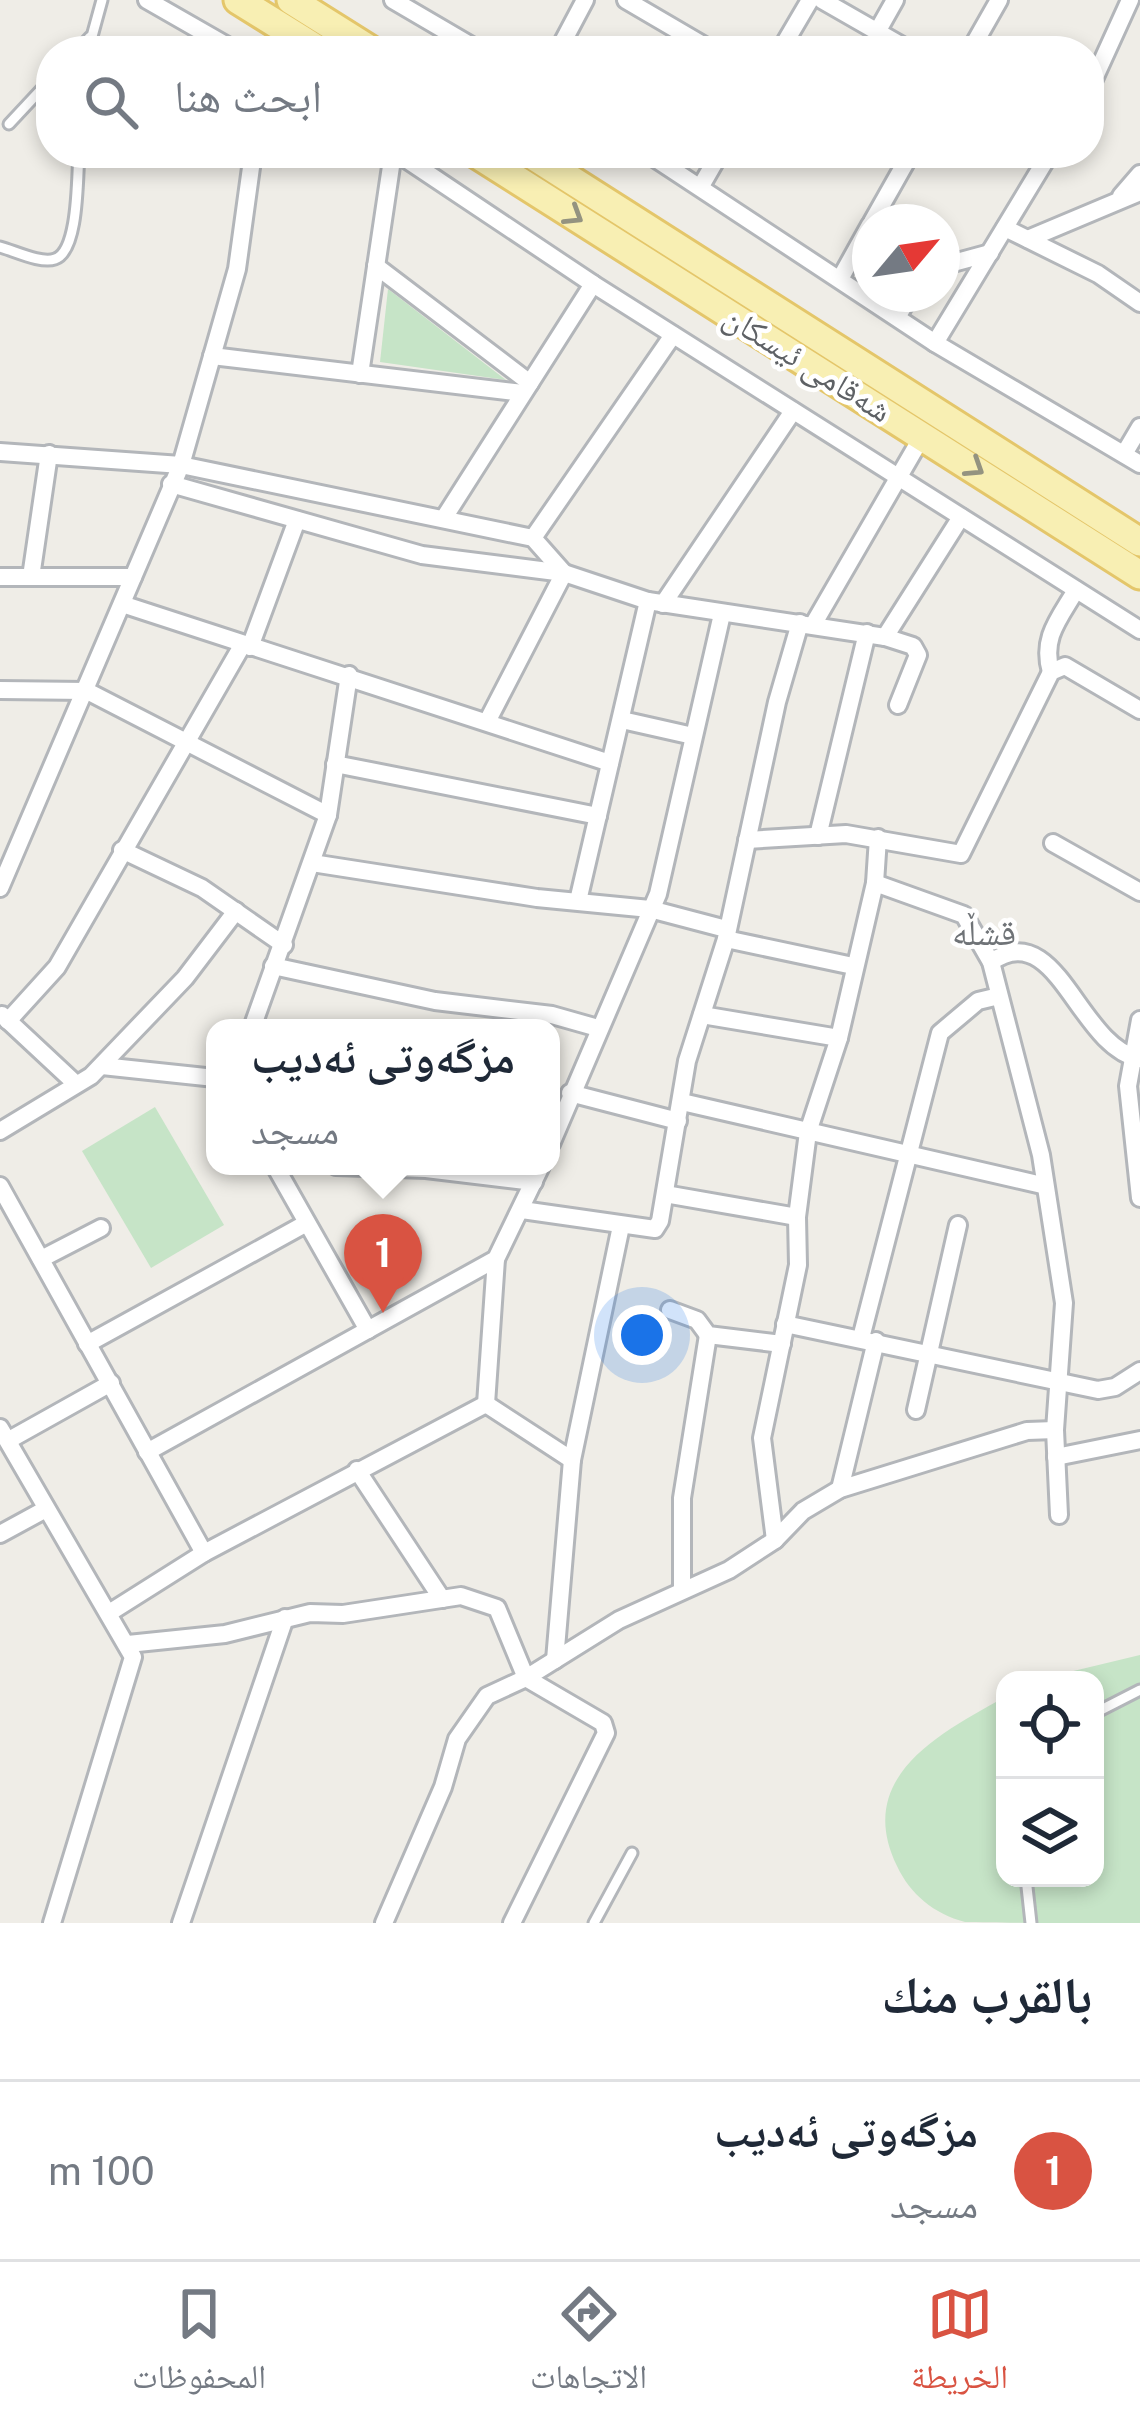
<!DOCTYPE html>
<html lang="ar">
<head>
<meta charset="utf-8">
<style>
  body { margin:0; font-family:"Public Sans","Noto Naskh Arabic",sans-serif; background:#f6f6f7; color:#1f2937; direction:rtl }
  .controls { position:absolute; right:36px; bottom:36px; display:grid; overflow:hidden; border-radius:24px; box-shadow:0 6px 18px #0003 }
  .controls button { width:108px; height:108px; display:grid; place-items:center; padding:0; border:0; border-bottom:3px solid #e0e1e3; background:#fff; color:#1f2937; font:60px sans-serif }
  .compass { position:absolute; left:852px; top:204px; width:108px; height:108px; border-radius:50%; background:#fff; box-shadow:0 6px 18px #0003; rotate:61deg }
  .you { position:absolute; left:642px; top:1335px; width:42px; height:42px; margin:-30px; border:9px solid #fff; border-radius:50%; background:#1a73e8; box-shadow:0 0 0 18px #1a73e833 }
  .badge { display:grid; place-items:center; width:78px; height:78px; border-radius:50%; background:#d95342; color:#fff; font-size:39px; font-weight:700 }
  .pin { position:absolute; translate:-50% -99px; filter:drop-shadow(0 3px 6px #0008) }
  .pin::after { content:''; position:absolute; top:63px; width:42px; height:36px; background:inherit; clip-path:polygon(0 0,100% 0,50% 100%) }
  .popup { position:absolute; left:206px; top:1019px; width:354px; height:156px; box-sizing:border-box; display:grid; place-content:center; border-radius:24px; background:#fff; filter:drop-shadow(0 3px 9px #0005); font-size:39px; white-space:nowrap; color:#747a83 }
  .popup b { font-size:45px; color:#1f2937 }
  .popup::after { content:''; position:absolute; left:50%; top:100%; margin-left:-24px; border:24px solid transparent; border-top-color:#fff }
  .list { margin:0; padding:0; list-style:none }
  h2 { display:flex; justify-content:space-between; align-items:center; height:156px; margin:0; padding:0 48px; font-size:51px }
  h2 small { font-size:39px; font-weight:400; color:#747a83 }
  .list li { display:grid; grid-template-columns:78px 1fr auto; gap:36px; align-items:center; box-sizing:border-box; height:180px; padding:0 48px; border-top:3px solid #e0e1e3 }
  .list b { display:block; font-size:45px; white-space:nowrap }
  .list p { margin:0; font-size:39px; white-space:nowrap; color:#747a83 }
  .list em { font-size:39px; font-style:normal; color:#747a83 }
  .icon { flex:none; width:66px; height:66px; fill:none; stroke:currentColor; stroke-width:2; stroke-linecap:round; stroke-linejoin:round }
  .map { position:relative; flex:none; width:1140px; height:1923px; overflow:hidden; direction:ltr }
  .search { position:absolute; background:#fff; box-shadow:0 6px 18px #0003; left:36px; right:36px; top:36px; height:132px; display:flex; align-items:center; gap:30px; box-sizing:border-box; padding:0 42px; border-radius:48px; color:#747a83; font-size:45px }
  .sheet { height:336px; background:#fff }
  nav { display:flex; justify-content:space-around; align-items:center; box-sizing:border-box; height:168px; border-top:3px solid #e0e1e3; background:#fff; font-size:33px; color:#747a83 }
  nav a { display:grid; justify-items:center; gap:6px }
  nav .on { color:#d95342 }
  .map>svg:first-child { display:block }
</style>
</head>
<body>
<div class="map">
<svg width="1140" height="1923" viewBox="0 0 1140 1923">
  <rect width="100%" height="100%" fill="#efede7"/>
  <g fill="#c6e4c7">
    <polygon points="388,289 506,380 380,362"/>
    <polygon points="155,1107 224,1225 151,1268 82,1151"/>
    <path d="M 1140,1655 L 1140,1923 C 1093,1923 1008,1923 965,1922 C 934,1914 910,1894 897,1866 C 854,1778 938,1734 1005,1697 L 1005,1878 L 1095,1878 L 1095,1680 L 1036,1680 Z"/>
  </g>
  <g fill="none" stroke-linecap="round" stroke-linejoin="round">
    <g stroke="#b3b6ba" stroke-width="15">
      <g id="service">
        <polyline points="77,51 90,37"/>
        <polyline points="88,51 102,0"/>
        <polyline points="9,124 51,79"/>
        <path d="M 0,247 C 15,251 41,264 55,259 C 79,251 77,177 79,153"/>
        <polyline points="1095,1713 1140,1690"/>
        <polyline points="1026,1878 1031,1923"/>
        <polyline points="594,1923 632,1853"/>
      </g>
    </g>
    <g stroke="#b3b6ba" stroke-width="22">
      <g id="minor">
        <polyline points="147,0 236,51"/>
        <polyline points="393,0 480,51"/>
        <polyline points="626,0 713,51"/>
        <polyline points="822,0 911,51"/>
        <polyline points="877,32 895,0"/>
        <polyline points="558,51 585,0"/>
        <polyline points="780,51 810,0"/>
        <polyline points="970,51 999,0"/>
        <polyline points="1089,90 1130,0"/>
        <polyline points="397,153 593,284 1140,630"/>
        <polyline points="647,153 935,343 1140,464"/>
        <polyline points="889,153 905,163"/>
        <polyline points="701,186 720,153"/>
        <polyline points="1121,196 1140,174"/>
        <polyline points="872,222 911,153"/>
        <polyline points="1005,228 1098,274 1140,303"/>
        <polyline points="1028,239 1140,192"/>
        <polyline points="376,266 530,383"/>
        <polyline points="942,266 990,253"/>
        <polyline points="840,279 870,225"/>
        <polyline points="897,317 911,294"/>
        <polyline points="935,343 1050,153"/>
        <polyline points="212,356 523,393"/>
        <polyline points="360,374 393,153"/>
        <polyline points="0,452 181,465 533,538 564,573 488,720"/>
        <polyline points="1124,454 1140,427"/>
        <polyline points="171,484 422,555 564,573 648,601 885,637 913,646 918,655 898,705"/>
        <polyline points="444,518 593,284"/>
        <polyline points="533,538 673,335"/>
        <polyline points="0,577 133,577"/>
        <polyline points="31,577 49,454"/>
        <polyline points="122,604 610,763"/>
        <polyline points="663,604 793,411"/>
        <polyline points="813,625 923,435"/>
        <polyline points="885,637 961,517"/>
        <polyline points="250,647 297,520"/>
        <path d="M 1051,672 C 1041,638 1059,619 1076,590"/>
        <polyline points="0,690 87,691 328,815"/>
        <polyline points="622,720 693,736"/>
        <polyline points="335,764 598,816"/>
        <polyline points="818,836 867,633"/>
        <polyline points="747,840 846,834 961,854 1051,672 1065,666 1140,710"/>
        <polyline points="1053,843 1140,892"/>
        <polyline points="122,850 202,888 284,945"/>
        <polyline points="312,863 537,898 650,909 726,929"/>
        <polyline points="875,883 964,915 991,962 1041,1155 1064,1303 1055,1430 1059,1515"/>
        <polyline points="0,888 181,465 237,269 253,153"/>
        <polyline points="578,901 648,601"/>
        <polyline points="726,939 853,966"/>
        <path d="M 991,962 C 1058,916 1077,1046 1140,1059"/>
        <polyline points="273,966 435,1001 552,1015 598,1028"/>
        <polyline points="2,1015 76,1084"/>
        <polyline points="702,1015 839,1038"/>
        <polyline points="1140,1020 1128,1086 1140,1198"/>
        <polyline points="8,1021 57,967 243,644"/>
        <polyline points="252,1028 328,815 349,675"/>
        <polyline points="102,1066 215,1078"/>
        <polyline points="570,1093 678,1121"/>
        <polyline points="682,1102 1042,1185"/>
        <polyline points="0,1131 91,1076 185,978 236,911"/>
        <polyline points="551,1144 658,894 722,614"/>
        <polyline points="275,1166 368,1330"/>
        <polyline points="336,1166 426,1169 534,1182"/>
        <polyline points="0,1186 204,1553"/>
        <polyline points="665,1194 797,1217"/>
        <polyline points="522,1210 655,1229 660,1221 687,1061 726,939 777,702 800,623"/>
        <polyline points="41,1259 101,1228"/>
        <polyline points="670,1310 697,1320 708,1335 782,1344"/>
        <polyline points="785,1324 1098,1390 1115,1387 1140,1371"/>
        <polyline points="861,1338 940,1033 978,1001 999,996"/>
        <polyline points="87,1344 305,1224"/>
        <polyline points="486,1404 496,1259"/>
        <polyline points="916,1410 958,1225"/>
        <polyline points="0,1428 133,1657 52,1923"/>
        <polyline points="9,1440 111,1383"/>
        <polyline points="147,1452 496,1259 541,1166"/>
        <polyline points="1056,1457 1140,1440"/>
        <polyline points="357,1470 442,1599"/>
        <polyline points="840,1489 876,1341"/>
        <polyline points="0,1534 46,1509"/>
        <polyline points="775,1540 762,1438 798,1265 797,1217 808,1132 839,1038 875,883 878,838"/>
        <polyline points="682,1590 682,1498 708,1335"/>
        <polyline points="109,1613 204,1553 486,1404 572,1460"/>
        <polyline points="128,1644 225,1634 310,1613 343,1614 461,1596 497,1608 526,1678 603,1723 606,1733 512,1923"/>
        <polyline points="555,1660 572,1460 621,1226"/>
        <polyline points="181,1923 285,1618"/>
        <polyline points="384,1923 443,1787 457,1739 487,1696 526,1678 619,1620 729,1570 775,1540 803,1511 840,1489 1027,1431 1055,1430"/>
      </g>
    </g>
    <g stroke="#e4c66a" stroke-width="33">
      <g id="primary">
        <polyline points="238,0 320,51"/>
        <polyline points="291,0 372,51"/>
        <polyline points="475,153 1140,575"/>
        <polyline points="529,153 1140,542"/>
      </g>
    </g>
    <use href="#service" stroke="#fff" stroke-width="9"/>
    <use href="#minor" stroke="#fff" stroke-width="16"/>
    <use href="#primary" stroke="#f8efb3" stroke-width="27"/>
  </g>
  <defs><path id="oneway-chevron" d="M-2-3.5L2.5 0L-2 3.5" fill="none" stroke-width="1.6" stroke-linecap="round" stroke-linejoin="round" transform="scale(3)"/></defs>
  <g stroke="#949380">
    <use href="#oneway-chevron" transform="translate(574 216) rotate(32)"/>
    <use href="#oneway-chevron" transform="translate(975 468) rotate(33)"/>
  </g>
  <g text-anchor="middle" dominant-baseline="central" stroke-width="9" stroke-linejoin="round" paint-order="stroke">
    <g font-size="33" fill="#5e6165" stroke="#fff">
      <text transform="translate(808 363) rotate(32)">شەقامی ئیسکان</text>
    </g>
    <g font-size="36" fill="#6f7377" stroke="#fff">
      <text x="984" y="932">قشڵه‌</text>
    </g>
  </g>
</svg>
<div class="controls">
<button><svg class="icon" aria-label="locate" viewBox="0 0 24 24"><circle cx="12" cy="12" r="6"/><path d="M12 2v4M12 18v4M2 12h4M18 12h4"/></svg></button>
<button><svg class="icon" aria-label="layers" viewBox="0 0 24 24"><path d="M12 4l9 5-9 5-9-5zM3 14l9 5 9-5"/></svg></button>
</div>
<svg class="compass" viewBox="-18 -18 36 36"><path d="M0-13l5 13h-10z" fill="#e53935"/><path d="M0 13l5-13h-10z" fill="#747a83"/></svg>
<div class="you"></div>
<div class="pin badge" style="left:383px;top:1313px">1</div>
<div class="popup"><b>مزگەوتی ئەدیب</b>مسجد</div>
<div class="search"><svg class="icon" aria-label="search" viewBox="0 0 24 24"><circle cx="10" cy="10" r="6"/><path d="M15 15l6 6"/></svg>ابحث هنا</div>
</div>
<section class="sheet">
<h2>بالقرب منك<small></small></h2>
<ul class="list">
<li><span class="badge">1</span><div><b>مزگەوتی ئەدیب</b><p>مسجد</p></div><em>100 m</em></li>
</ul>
</section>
<nav>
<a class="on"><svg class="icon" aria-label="map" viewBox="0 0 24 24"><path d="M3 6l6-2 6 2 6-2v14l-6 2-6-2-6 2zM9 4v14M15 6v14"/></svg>الخريطة</a>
<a><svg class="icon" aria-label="directions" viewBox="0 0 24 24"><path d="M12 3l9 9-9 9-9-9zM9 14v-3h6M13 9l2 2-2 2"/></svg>الاتجاهات</a>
<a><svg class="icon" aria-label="saved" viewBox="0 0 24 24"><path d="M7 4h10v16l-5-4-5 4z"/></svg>المحفوظات</a>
</nav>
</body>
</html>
